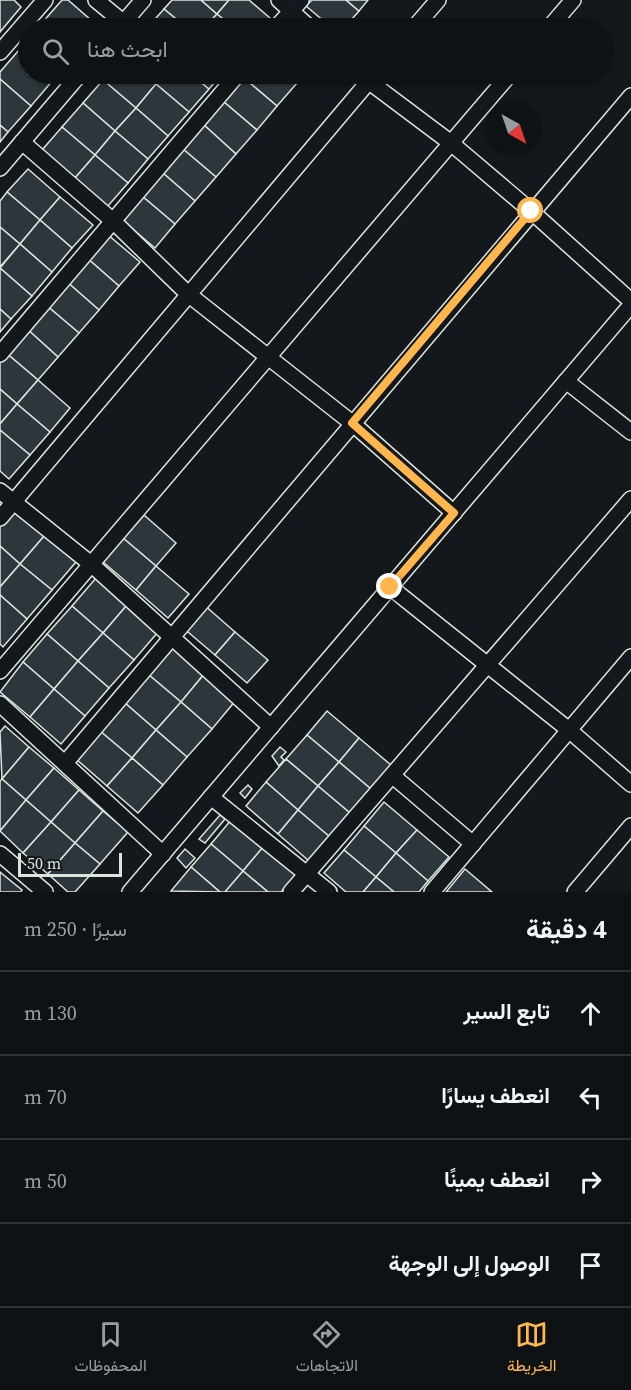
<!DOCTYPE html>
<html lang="ar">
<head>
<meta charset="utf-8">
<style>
  body { margin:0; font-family:"Source Serif 4",Vazirmatn,serif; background:#1d2022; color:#f1f3f6; direction:rtl }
  .compass { position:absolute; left:487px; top:102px; width:54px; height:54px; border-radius:50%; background:#0f1215; box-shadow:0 2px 4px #0004; rotate:140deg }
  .scale { position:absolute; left:18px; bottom:15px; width:104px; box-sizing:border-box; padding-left:6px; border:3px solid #d8e6dc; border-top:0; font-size:16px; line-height:21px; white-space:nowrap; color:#d8e6dc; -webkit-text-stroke:4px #14181c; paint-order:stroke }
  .stop { position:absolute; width:18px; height:18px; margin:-14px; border:4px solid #ffb74d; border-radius:50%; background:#fff }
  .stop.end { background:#ffb74d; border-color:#fff; box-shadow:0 2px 6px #0008 }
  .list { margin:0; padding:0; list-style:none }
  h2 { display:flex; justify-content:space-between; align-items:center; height:78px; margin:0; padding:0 24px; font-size:26px }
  h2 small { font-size:20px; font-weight:400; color:#9b9ea0 }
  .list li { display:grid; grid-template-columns:39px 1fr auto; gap:18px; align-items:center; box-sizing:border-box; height:84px; padding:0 24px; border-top:2px solid #2f3234 }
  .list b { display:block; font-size:22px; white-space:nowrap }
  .list em { font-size:20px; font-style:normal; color:#9b9ea0 }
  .icon { flex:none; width:33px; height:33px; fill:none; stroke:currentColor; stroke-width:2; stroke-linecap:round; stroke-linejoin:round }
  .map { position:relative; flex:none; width:631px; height:892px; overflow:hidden; direction:ltr }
  .search { position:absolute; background:#0f1215; box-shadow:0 2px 4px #0004; left:18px; right:18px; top:18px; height:66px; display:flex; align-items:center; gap:15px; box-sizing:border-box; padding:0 21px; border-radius:33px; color:#9b9ea0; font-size:22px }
  .sheet { height:414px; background:#0f1215 }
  nav { display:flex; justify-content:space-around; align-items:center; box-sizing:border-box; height:84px; border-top:2px solid #2f3234; background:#0f1215; font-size:16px; color:#9b9ea0 }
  nav a { display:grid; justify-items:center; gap:3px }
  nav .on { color:#ffb74d }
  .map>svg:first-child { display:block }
</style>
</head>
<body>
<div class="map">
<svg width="631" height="892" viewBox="0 0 631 892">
  <rect width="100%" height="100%" fill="#14181c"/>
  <g fill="#2c363c" stroke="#d8e6dc" stroke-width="1.5">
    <polygon points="0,0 14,0 21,7 0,32"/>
    <polygon points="62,0 68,0 99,27 48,28 42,23"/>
    <polygon points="172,0 201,0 217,14 204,28 187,28 164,9"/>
    <polygon points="201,0 229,0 217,14"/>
    <polygon points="229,0 249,0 270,18 261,28 234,28 217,14"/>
    <polygon points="312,0 346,0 359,11 344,28 332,28 306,6"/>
    <polygon points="346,0 368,0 359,11"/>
    <polygon points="164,9 187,28 147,28"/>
    <polygon points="217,14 234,28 204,28"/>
    <polygon points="28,39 28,58 19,50"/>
    <polygon points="19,50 28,58 28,74 47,74 54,79 31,106 0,79 0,72"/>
    <polygon points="109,74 144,74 156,84 136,108 103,80"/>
    <polygon points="144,74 165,74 156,84"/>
    <polygon points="165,74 191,74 209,89 189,112 156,84"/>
    <polygon points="191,74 222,74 209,89"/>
    <polygon points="249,74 286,74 297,83 277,106 244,78"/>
    <polygon points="286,74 305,74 297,83"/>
    <polygon points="244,78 277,106 257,130 224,102"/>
    <polygon points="0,79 31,106 8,132 0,125"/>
    <polygon points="103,80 136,108 115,131 83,103"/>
    <polygon points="156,84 189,112 168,136 136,108"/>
    <polygon points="224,102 257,130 236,154 204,125"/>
    <polygon points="83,103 115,131 95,155 62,127"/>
    <polygon points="136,108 168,136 148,159 115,131"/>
    <polygon points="0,125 8,132 0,142"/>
    <polygon points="204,125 236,154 216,177 183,149"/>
    <polygon points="62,127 95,155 75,178 42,150"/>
    <polygon points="115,131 148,159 128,183 95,155"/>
    <polygon points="183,149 216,177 195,201 163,173"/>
    <polygon points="95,155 128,183 107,207 75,178"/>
    <polygon points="28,169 60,197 40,220 7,192"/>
    <polygon points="163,173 195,201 175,224 142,196"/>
    <polygon points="7,192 40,220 20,244 0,227 0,201"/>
    <polygon points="142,196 175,224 155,248 122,220"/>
    <polygon points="60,197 93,225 72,248 40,220"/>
    <polygon points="40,220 72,248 52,272 20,244"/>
    <polygon points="0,227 20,244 0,267"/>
    <polygon points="107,234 140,262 119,286 87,258"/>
    <polygon points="20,244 52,272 32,296 0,268"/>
    <polygon points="87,258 119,286 99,310 66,281"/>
    <polygon points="0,268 32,296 11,319 0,309"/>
    <polygon points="66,281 99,310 79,333 46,305"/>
    <polygon points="46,305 79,333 58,357 26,328"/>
    <polygon points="0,309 11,319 0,332"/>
    <polygon points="26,328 58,357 38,380 5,352"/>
    <polygon points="5,352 38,380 17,404 0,389 0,358"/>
    <polygon points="38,380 70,408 50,432 17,404"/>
    <polygon points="0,389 17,404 0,424"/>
    <polygon points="17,404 50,432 30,455 0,430 0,424"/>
    <polygon points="0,430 30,455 9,479 0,471"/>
    <polygon points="14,509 45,535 20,564 0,546 0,524"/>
    <polygon points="144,515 176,543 156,566 123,538"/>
    <polygon points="45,535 76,562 52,590 20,564"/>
    <polygon points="123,538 156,566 136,590 103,562"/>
    <polygon points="0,546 20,564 0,587"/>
    <polygon points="20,564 52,590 27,619 0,595 0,587"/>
    <polygon points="156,566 189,594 168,618 136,590"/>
    <polygon points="96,578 127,605 103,633 72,606"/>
    <polygon points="0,595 27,619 3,647 0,644"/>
    <polygon points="203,604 235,632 215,655 182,627"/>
    <polygon points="127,605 158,632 134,660 103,633"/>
    <polygon points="72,606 103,633 78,661 47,634"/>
    <polygon points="235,632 268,660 247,683 215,655"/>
    <polygon points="103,633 134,660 109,688 78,661"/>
    <polygon points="47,634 78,661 54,689 23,662"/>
    <polygon points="174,647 205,673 181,702 149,675"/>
    <polygon points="78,661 109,688 85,716 54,689"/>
    <polygon points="23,662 54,689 30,717 0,692"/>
    <polygon points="205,673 236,700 212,729 181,702"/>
    <polygon points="149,675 181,702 156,730 125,703"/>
    <polygon points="54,689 85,716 61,744 30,717"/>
    <polygon points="181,702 212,729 187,757 156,730"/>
    <polygon points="125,703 156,730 132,758 100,731"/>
    <polygon points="327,711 359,738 339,762 307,735"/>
    <polygon points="5,726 29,747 2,779 0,732"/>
    <polygon points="156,730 187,757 163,785 132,758"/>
    <polygon points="100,731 132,758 107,786 76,759"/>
    <polygon points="307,735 339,762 318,786 286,759"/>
    <polygon points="359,738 391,765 371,789 339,762"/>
    <polygon points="29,747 54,768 26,800 2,779"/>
    <polygon points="280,747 286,752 281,757 284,760 279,766 272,756"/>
    <polygon points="132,758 163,785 138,813 107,786"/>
    <polygon points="286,759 318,786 298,810 266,782"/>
    <polygon points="339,762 371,789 350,813 318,786"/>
    <polygon points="54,768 79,790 51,822 26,800"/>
    <polygon points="2,779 26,800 0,831 0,781"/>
    <polygon points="266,782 298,810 278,834 246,806"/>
    <polygon points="248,785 252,789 245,798 240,793"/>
    <polygon points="318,786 350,813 330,837 298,810"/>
    <polygon points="79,790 103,811 75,843 51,822"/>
    <polygon points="26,800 51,822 23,853 0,831"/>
    <polygon points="384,802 417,830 396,853 364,826"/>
    <polygon points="298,810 330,837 309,861 278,834"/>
    <polygon points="103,811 128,832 100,864 75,843"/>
    <polygon points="220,815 225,819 205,843 199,839"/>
    <polygon points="231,820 263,847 243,871 211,844"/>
    <polygon points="51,822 75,843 48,874 23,853"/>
    <polygon points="364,826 396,853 376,877 344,850"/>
    <polygon points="417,830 449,857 428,881 396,853"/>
    <polygon points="75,843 100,864 75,892 68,892 48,874"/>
    <polygon points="211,844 243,871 225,892 220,892 191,867"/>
    <polygon points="263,847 296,875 281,892 268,892 243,871"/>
    <polygon points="185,849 195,858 186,868 177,858"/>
    <polygon points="344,850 376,877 363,892 346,892 324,873"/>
    <polygon points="396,853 428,881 419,892 394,892 376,877"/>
    <polygon points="191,867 220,892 171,891"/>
    <polygon points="465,869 492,892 446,892"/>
    <polygon points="243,871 268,892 225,892"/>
    <polygon points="0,872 22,890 21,892 0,892"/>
    <polygon points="376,877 394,892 363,892"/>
  </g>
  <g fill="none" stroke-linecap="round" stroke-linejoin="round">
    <g stroke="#d8e6dc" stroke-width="18">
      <g id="minor">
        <polyline points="96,0 124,23"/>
        <polyline points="279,0 310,28"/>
        <polyline points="119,28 143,0"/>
        <polyline points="276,28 301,0"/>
        <polyline points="414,28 438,0"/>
        <polyline points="549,28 573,0"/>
        <polyline points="0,52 45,0"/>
        <polyline points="359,74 451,143 531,211 631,301"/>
        <polyline points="22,142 113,221 188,294 352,423 454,513"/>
        <polyline points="0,168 80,74"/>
        <polyline points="0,354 238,74"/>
        <polyline points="566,381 631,432"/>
        <polyline points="0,491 91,564 271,727"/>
        <polyline points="0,518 375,74"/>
        <polyline points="390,587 569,730 631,784"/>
        <polyline points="0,671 510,74"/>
        <polyline points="0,704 163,854"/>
        <polyline points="66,762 631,96"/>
        <polyline points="393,776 473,844"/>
        <polyline points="211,797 329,892"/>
        <polyline points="0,854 45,892"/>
        <polyline points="130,892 631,305"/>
        <polyline points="291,892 631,499"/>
        <polyline points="432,892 631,657"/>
        <polyline points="575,892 631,826"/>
      </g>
    </g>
    <use href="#minor" stroke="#14181c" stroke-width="15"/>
  </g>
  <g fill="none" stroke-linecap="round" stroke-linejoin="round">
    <polyline stroke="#ffb74d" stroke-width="8" points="390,587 454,513 352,423 531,211"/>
  </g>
</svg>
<svg class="compass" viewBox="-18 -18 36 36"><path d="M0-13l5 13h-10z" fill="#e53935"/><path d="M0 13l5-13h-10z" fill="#9b9ea0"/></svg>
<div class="scale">50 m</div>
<div class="stop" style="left:531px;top:211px"></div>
<div class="stop end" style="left:390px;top:587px"></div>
<div class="search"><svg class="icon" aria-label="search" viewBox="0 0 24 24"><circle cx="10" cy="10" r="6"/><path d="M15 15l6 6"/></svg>ابحث هنا</div>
</div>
<section class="sheet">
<h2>4 دقيقة<small>سيرًا · 250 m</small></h2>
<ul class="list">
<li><svg class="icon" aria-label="ahead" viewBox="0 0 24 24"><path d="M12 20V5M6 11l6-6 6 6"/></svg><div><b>تابع السير</b></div><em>130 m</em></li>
<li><svg class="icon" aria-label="left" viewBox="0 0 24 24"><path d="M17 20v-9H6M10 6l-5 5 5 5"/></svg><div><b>انعطف يسارًا</b></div><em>70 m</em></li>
<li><svg class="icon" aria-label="right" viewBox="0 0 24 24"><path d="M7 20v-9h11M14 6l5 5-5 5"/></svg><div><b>انعطف يمينًا</b></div><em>50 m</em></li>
<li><svg class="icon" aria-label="arrive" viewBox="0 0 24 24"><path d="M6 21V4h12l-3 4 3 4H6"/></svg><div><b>الوصول إلى الوجهة</b></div></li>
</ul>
</section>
<nav>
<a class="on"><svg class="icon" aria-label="map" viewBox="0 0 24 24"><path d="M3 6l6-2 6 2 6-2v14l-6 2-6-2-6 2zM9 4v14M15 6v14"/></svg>الخريطة</a>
<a><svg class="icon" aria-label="directions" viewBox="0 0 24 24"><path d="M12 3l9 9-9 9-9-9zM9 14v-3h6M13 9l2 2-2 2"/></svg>الاتجاهات</a>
<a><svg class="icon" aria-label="saved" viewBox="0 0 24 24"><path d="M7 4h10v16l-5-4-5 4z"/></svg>المحفوظات</a>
</nav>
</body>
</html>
